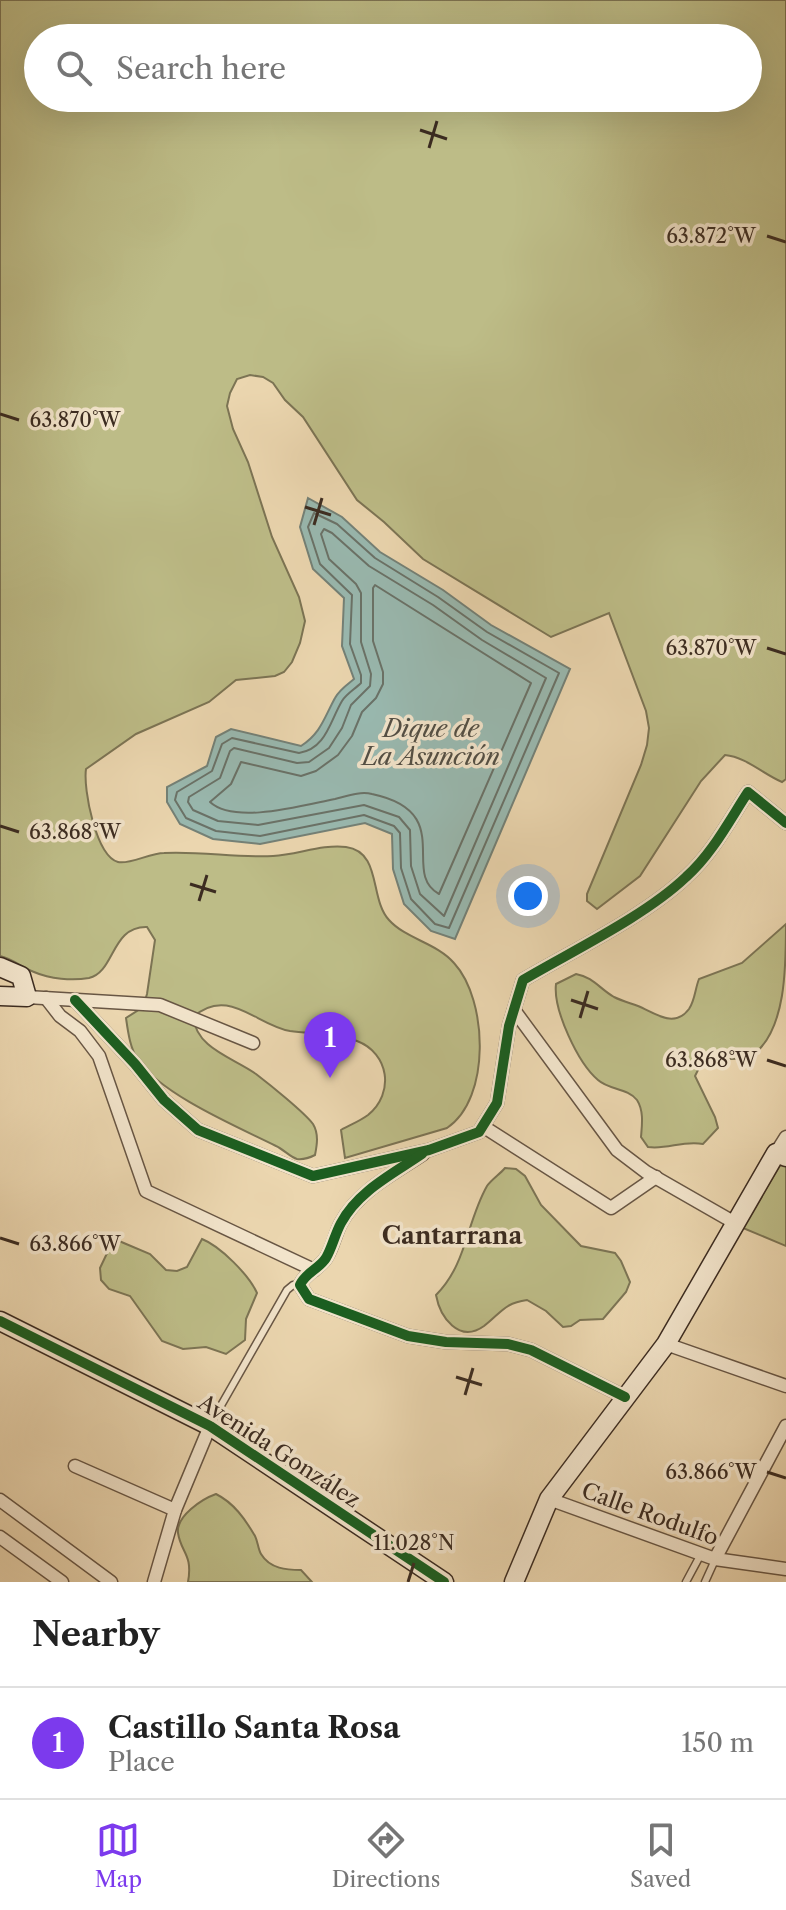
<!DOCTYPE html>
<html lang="en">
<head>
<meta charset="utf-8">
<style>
  body { margin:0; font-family:"Libre Caslon Text",serif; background:#f6f6f6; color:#222 }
  .you { position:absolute; left:528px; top:896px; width:28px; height:28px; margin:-20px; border:6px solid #fff; border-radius:50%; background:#1a73e8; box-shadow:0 0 0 12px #1a73e833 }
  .badge { display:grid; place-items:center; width:52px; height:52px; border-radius:50%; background:#7c3aed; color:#fff; font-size:26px; font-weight:700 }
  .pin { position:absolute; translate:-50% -66px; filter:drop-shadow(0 2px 4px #0008) }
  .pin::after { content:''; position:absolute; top:42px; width:28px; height:24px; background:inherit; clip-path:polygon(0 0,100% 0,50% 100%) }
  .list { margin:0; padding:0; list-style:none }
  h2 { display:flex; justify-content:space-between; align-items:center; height:104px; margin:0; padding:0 32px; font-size:34px }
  h2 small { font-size:26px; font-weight:400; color:#767676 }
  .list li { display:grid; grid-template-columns:52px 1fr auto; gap:24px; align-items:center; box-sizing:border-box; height:112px; padding:0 32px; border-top:2px solid #e0e0e0 }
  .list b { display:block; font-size:30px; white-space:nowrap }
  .list p { margin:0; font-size:26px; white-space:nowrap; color:#767676 }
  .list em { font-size:26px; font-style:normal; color:#767676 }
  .icon { flex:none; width:44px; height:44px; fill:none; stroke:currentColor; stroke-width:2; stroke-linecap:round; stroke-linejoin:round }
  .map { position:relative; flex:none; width:786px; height:1582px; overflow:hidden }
  .search { position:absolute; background:#fff; box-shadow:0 8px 32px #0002; left:24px; right:24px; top:24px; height:88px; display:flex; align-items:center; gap:20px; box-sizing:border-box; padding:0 28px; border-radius:44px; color:#767676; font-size:30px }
  .sheet { height:216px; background:#fff }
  nav { display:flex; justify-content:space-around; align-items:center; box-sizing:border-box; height:112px; border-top:2px solid #e0e0e0; background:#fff; font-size:22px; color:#767676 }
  nav a { display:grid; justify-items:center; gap:4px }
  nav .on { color:#7c3aed }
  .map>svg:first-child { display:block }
</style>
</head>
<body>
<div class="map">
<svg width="786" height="1582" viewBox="0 0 786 1582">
  <rect width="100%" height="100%" fill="#ebd6af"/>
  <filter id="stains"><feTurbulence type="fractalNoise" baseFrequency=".0025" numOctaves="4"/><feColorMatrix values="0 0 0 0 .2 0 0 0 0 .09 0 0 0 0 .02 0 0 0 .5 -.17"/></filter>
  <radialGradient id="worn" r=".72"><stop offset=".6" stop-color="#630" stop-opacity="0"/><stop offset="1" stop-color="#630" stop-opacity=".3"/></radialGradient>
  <g fill="#bdbc87" stroke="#7c7454" stroke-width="2" fill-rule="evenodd">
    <path d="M 0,0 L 786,0 L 786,779 L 782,782 C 763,774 746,757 725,755 L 701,781 L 640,876 L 597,909 L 587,901 L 587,894 L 641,765 L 647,745 L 649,728 L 646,711 L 609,613 L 551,637 L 423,559 L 384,522 L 357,500 L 303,417 L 285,400 L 273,383 L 263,377 L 250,375 L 237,379 L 230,393 L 227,406 L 233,429 L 248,462 L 272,537 L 299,597 L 305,621 L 300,643 L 292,662 L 284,672 L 275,676 L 236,680 L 209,702 L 136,734 L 86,769 C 83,789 96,856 118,862 C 129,865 150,853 164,853 C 201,851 237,858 273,856 C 297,855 322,844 346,847 C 382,852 369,898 389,920 C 406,939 437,943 454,963 C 488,1000 491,1099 447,1128 L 345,1158 L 341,1130 C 350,1125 360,1121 368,1115 C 395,1093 389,1053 357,1041 C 335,1033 312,1034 290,1031 C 256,1025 228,986 193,1017 C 197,1049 232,1057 256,1074 C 269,1084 304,1112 313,1124 C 319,1134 317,1145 315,1155 C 309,1158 304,1160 297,1159 C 290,1157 283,1149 276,1146 C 238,1127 162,1095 138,1060 C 130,1048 128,1032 126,1018 L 143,1007 L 147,994 L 155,940 L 147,927 C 111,926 115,972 89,978 C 72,981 50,979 34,972 C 21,967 13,959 0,956 ZM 38,38 L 748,38 L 748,98 L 38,98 Z"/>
    <path d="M 786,924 C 786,967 786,1030 753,1055 C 734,1064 720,1053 700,1066 L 695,1076 L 715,1117 L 718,1128 L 703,1144 C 683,1140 667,1150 648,1147 L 641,1137 C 642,1125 644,1111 637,1100 C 628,1088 609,1090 598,1080 C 578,1063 553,1010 556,984 L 576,974 C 593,977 600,989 614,997 C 622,1001 630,1003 638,1006 C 655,1013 674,1029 689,1009 C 695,1000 695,989 699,979 L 742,963 Z"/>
    <polygon points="785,1157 786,1157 786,1246 743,1228"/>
    <path d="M 505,1168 L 516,1169 L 525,1176 L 541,1205 L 581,1246 L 615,1253 L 621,1261 L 630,1282 L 626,1292 L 603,1319 L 580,1320 L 571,1326 L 563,1327 L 546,1311 L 527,1300 C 504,1303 501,1313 484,1326 C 459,1344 440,1317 436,1295 C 467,1264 466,1223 487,1186 C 491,1180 500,1174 505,1168 Z"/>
    <path d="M 202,1239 C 220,1246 249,1275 257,1293 L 246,1319 L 245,1340 L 226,1354 L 206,1347 L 183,1349 L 162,1341 L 130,1296 L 109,1289 L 101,1280 L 100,1268 L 110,1247 L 119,1241 L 150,1254 L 166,1270 L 177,1271 L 187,1267 Z"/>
    <path d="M 216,1494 C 234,1503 245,1519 255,1536 C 258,1542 258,1549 261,1554 C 270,1569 287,1570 301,1570 L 312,1582 L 188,1582 C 193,1554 181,1553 178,1533 C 176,1516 202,1499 216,1494 Z"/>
  </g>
  <path fill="#99b9b0" stroke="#748177" stroke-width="2" d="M 308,498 L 342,517 L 380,552 L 443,590 L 491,625 L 570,669 L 455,939 L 431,931 L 404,904 L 393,869 L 392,834 L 365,823 L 260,844 L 213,839 L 180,824 L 167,802 L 167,787 L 207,766 L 216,737 L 231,729 L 301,746 C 321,733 324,718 335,698 C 339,690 348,684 354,679 L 342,646 L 344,598 L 313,569 L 300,527 Z"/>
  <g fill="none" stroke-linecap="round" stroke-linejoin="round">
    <g stroke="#6a7268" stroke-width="2">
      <path d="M 314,513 L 337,524 L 375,558 L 438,597 L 487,632 L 559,673 L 449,928 L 435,924 L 411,899 L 401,868 L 400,833 L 394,826 L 364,815 L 260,836 L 216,831 L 186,818 L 175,800 L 177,792 L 212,771 L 222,744 L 232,738 L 299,753 C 326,749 330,721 342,701 C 346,694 355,689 361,683 L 361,675 L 350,644 L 352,595 L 320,564 L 308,527 Z"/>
      <polygon points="324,529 332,533 369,566 433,605 482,640 546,678 444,916 420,894 411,866 410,830 399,817 364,805 258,825 218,821 193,810 188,802 189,797 220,778 230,751 234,748 297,763 309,762 329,748 342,728 351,705 370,686 371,674 361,642 361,593 356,584 329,559 321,534"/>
      <path d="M 375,585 L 531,683 L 439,894 C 400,873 457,812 372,794 C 360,791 347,796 335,799 C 304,805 235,825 210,802 L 231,784 L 241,762 L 301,776 L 316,771 L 338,755 L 352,736 L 362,712 L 376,698 L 383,684 L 383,672 L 373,641 L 373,588 Z"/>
    </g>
    <g stroke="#685644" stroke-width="9">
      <g id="lane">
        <polyline points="211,1423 287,1290 293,1285 300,1285"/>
        <polyline points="686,1582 701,1554"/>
        <polyline points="705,1582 715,1560"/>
      </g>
    </g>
    <g stroke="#685644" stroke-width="15">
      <g id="street">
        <polyline points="27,997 160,1005 253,1043"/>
        <polyline points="46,998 60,1016 80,1031 99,1056 146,1191 314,1270"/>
        <path d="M 75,1000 L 135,1064 L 164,1100 L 198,1130 L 313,1176 L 429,1150 L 479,1132 L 497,1103 L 509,1026 L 523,980 C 574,950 645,916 686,877 C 712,854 729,821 748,792 L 786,823"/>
        <polyline points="514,1010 617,1150 646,1172 735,1223"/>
        <polyline points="484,1127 611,1208 656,1177"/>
        <polyline points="776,1153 786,1137"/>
        <path d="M 423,1154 C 393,1174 358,1191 341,1223 C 335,1234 333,1247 326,1258 C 319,1269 305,1273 300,1285 L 309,1299 L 408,1336 L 446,1342 L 508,1344 L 531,1350 L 625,1397"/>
        <polyline points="666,1344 786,1386"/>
        <polyline points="75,1466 175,1510"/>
        <polyline points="549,1499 715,1559 786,1569"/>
        <polyline points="0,1500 111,1582"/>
        <polyline points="0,1537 62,1582"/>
        <polyline points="715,1559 786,1426"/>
        <polyline points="154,1582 175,1510 210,1426"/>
      </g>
    </g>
    <g stroke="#3c2c21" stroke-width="21">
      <g id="secondary">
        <polyline points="0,967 21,976 27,997 0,996"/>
        <polyline points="0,1321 210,1426 444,1582"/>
        <polyline points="514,1582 549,1499 666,1344 776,1153 786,1157"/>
      </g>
    </g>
    <use href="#lane" stroke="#f2e4cb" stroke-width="6"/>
    <use href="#street" stroke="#f2e4cb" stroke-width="12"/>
    <use href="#secondary" stroke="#f2e4cb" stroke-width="18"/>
    <g stroke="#f2e4cb" stroke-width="15">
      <g id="cycleway">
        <path d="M 75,1000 L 135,1064 L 164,1100 L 198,1130 L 313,1176 L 429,1150 L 479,1132 L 497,1103 L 509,1026 L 523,980 C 574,950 645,916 686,877 C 712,854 729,821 748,792 L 786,823"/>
        <path d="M 422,1154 C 393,1174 358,1191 341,1223 C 335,1234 332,1248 326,1258 C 319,1269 305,1273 300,1285 L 309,1299 L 408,1336 L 446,1342 L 508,1344 L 531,1350 L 625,1397"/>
        <polyline points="0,1321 210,1426 444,1582"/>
      </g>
    </g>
    <use href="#cycleway" stroke="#1b5e20" stroke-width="10"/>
  </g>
  <path fill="none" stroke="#3c2c21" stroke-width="3" d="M 420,130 L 447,139M 429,148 L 437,121M 767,236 L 786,242M 0,414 L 19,420M 305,507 L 331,515M 314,525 L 322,498M 767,648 L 786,654M 0,826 L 19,832M 190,884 L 216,892M 199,901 L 207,875M 571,1000 L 598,1009M 580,1018 L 588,991M 767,1060 L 786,1066M 0,1238 L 19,1244M 456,1377 L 482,1385M 465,1395 L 473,1368M 767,1472 L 786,1478M 408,1582 L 414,1563"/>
  <g text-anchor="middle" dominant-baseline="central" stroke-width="7" stroke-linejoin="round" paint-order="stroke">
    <g font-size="22" fill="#3c2c21" stroke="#f2e4cb">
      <text transform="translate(279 1451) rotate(33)">Avenida González</text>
      <text transform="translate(650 1514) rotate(20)">Calle Rodulfo</text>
    </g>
    <g font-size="24" font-style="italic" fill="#534f45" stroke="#f2e4cb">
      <text x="431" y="728">Dique de<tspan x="431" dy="28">La Asunción</tspan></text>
    </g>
    <g font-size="24" font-weight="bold" fill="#3c2c21" stroke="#f2e4cb">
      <text x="452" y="1235">Cantarrana</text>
    </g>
  </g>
  <g font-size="20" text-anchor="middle" fill="#3c2c21" stroke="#f2e4cb" stroke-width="7" stroke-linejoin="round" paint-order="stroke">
    <text x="711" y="243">63.872°W</text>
    <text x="75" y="427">63.870°W</text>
    <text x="711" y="655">63.870°W</text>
    <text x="75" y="839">63.868°W</text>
    <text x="711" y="1067">63.868°W</text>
    <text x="75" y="1251">63.866°W</text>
    <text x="711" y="1479">63.866°W</text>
    <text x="414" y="1550">11.028°N</text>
  </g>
  <rect width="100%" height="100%" filter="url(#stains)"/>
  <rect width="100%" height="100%" fill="url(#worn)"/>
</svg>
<div class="you"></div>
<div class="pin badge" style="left:330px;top:1078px">1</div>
<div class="search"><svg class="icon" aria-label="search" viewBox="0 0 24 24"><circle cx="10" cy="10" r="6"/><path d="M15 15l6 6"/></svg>Search here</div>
</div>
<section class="sheet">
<h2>Nearby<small></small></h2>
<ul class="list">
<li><span class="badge">1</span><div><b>Castillo Santa Rosa</b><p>Place</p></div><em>150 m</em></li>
</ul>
</section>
<nav>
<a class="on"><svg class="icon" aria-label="map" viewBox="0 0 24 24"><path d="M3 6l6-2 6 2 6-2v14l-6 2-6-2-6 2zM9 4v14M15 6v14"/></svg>Map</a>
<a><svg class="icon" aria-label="directions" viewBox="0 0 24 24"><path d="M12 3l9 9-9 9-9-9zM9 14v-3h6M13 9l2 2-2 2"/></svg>Directions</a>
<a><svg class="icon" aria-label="saved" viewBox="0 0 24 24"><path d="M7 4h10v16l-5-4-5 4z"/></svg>Saved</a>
</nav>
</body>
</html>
